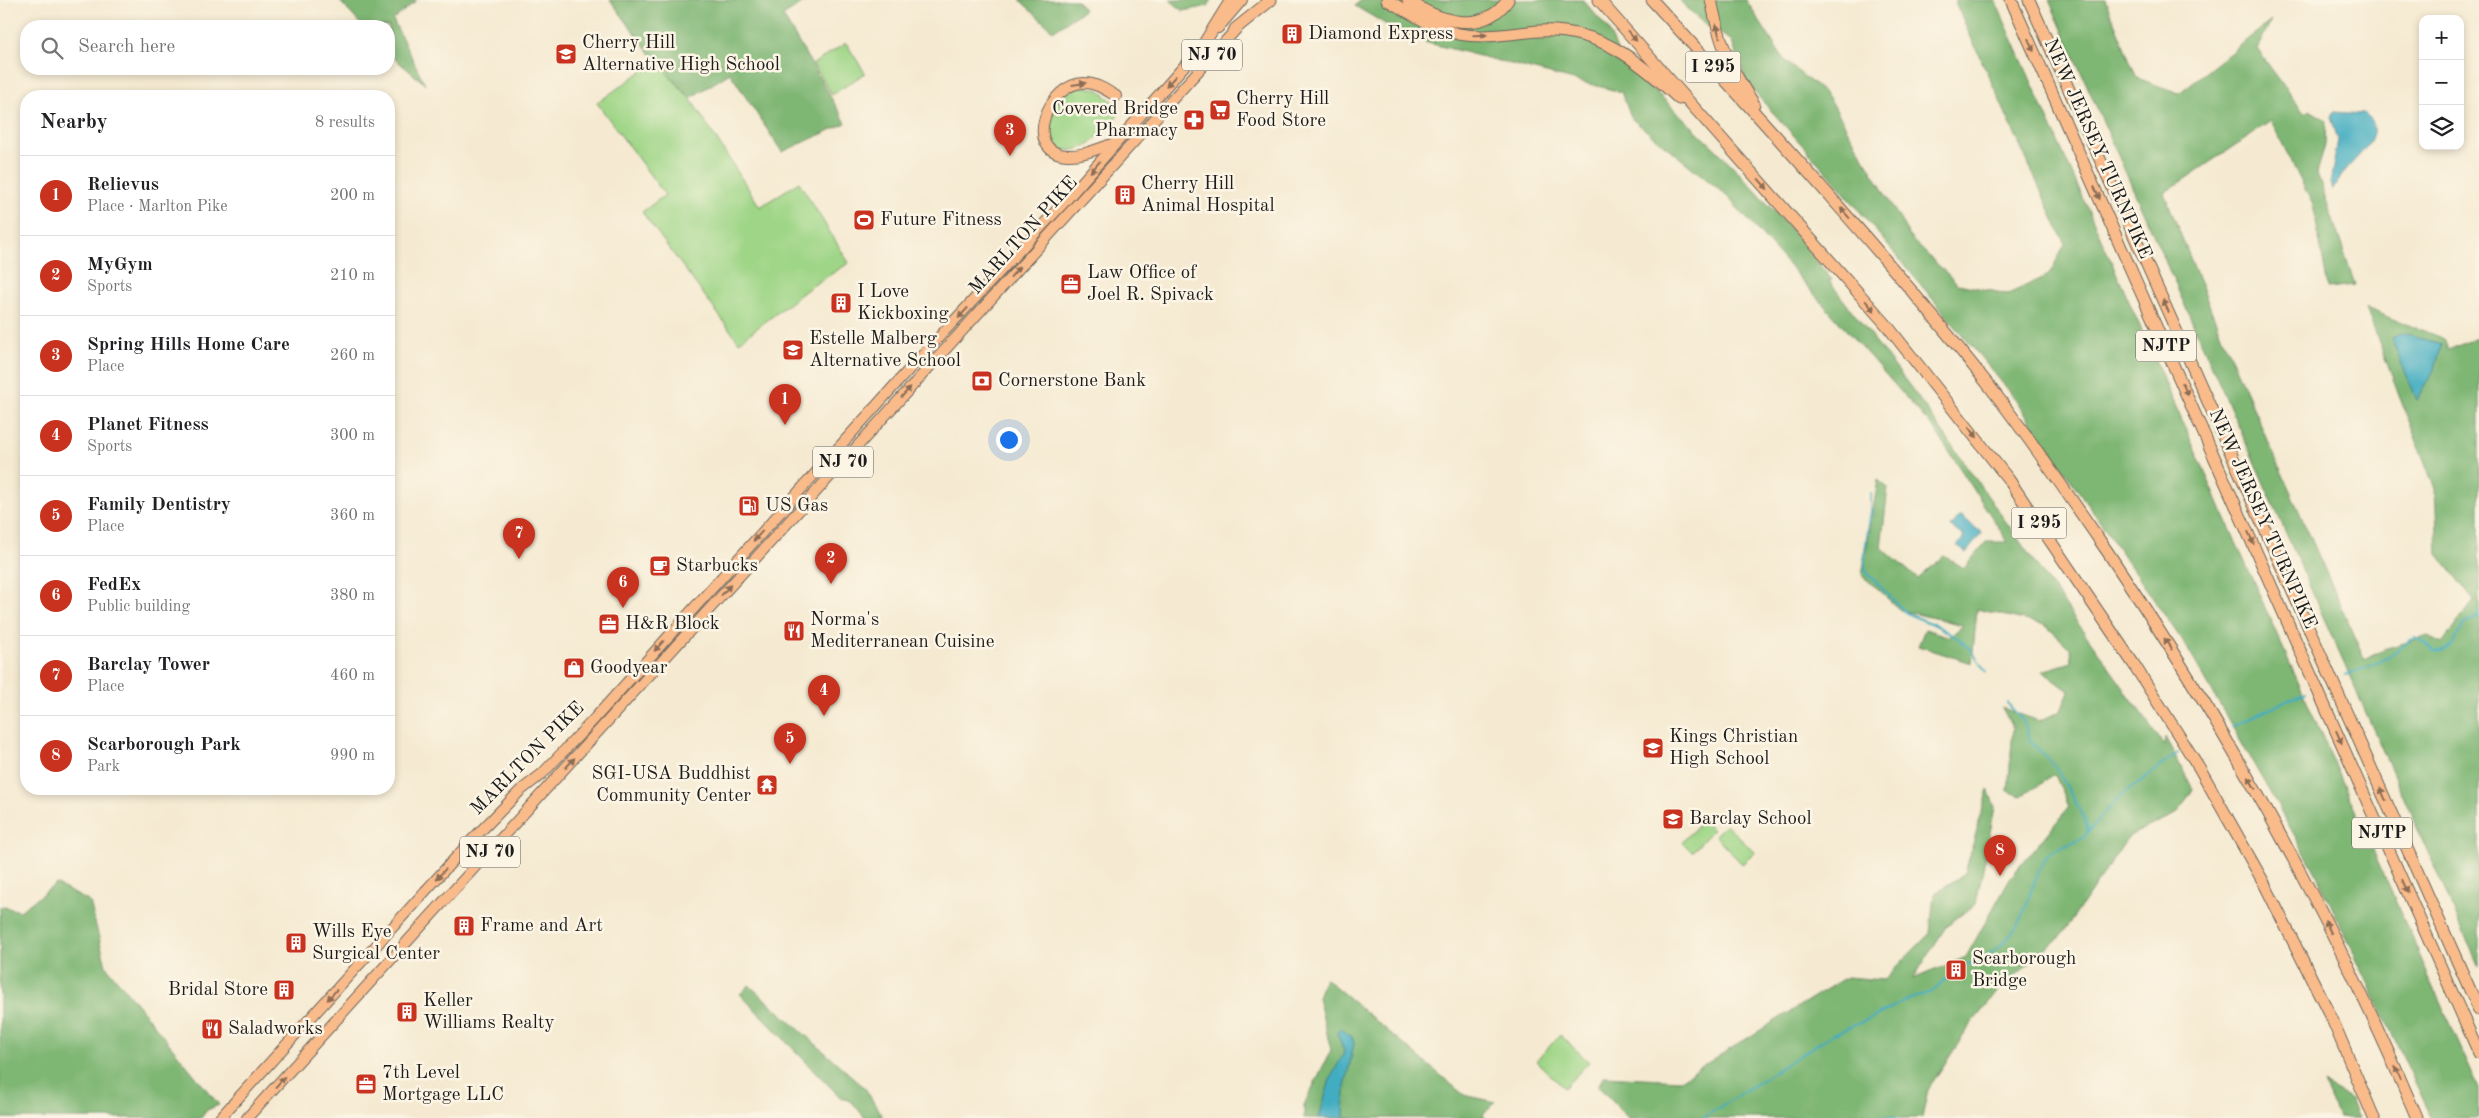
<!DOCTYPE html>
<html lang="en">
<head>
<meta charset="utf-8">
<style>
  body { margin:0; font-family:"Old Standard TT",serif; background:#f6f6f6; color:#202124 }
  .controls { position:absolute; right:15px; top:15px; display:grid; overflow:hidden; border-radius:10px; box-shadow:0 2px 8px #0003 }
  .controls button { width:45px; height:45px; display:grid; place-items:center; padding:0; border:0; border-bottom:1px solid #e0e0e0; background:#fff; color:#202124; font:25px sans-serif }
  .you { position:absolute; left:1008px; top:439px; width:18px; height:18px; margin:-12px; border:4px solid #fff; border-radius:50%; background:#1a73e8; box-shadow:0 0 0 8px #1a73e833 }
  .badge { display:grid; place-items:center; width:32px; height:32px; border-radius:50%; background:#c8321e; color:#fff; font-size:16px; font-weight:700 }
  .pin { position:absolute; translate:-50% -41px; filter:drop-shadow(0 1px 2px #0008) }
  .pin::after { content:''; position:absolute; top:26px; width:18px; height:15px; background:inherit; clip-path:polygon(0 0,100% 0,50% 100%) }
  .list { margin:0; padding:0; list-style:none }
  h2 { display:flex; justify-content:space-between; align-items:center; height:65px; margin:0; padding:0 20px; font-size:21px }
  h2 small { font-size:16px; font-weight:400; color:#757577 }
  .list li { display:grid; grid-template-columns:32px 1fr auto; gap:15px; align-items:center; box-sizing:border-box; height:80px; padding:0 20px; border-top:1px solid #e0e0e0 }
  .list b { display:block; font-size:19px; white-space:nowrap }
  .list p { margin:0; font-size:16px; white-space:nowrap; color:#757577 }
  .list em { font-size:16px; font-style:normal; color:#757577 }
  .icon { flex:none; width:28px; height:28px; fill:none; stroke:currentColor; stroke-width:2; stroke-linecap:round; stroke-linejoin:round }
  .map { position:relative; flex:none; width:2479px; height:1118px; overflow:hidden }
  .search { position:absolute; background:#fff; box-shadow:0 2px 8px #0003; left:20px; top:20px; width:375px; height:55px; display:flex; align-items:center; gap:12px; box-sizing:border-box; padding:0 18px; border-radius:20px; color:#757577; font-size:19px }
  .panel { position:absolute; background:#fff; box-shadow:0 2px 8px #0003; left:20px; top:90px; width:375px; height:705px; border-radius:20px }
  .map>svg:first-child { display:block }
</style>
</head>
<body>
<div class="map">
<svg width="2479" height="1118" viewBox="0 0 2479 1118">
  <rect width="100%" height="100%" fill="#fcf5e5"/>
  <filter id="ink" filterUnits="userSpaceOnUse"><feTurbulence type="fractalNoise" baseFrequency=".02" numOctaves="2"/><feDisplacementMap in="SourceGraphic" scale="10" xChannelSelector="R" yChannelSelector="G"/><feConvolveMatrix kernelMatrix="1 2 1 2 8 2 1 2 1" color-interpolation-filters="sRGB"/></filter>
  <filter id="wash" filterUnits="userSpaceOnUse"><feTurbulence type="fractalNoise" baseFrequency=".0096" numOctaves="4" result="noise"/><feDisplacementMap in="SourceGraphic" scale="20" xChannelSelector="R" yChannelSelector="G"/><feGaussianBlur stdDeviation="1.12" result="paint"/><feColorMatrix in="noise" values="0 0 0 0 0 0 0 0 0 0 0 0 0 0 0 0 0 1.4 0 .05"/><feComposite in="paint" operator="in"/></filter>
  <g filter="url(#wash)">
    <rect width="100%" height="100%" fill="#f5ead1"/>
    <g fill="#9ed586" stroke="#5d7851">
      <polygon points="846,43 865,73 832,95 813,64"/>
      <polygon points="656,61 690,98 760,207 799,182 849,263 809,288 739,342 642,212 665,195 597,103"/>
      <path d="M 1078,86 L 1098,89 L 1116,105 L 1119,113 C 1115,120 1110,126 1104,131 C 1059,181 1015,122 1078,86 Z"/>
      <polygon points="1706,817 1711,822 1708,825 1713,830 1692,852 1682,842"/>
      <polygon points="1726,824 1755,853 1742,864 1715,835"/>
      <polygon points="1560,1035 1589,1062 1564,1088 1536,1061"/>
    </g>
    <g fill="#7eb673" stroke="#4d6948">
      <polygon points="339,0 417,0 393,20 425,84 389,54 389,26 362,26"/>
      <polygon points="610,0 808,0 783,16 846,123 782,152 730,73 690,98 656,61"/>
      <polygon points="1020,0 1077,0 1084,10 1053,31"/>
      <polygon points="1170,0 1212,0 1208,6 1183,11"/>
      <polygon points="1360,0 1583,0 1608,29 1620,57 1730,163 1793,232 1832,280 1829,281 1912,389 2164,745 2165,737 2193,789 2178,813 2129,836 2061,936 1999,990 1972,1023 1928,1089 1922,1118 1628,1118 1598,1086 1604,1076 1680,1080 1846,977 1884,980 1930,933 1934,894 1965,873 1988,789 1995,807 1976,904 1947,925 1913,979 1966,957 2010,878 2069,807 2055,775 2021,796 2008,791 2013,728 2002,708 2039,721 2061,711 2069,691 2042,671 2072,662 2071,649 2045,625 1977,609 1972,663 1918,646 1925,629 1950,637 1963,625 1900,610 1862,575 1878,480 1888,488 1881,547 1918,579 1944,556 1964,568 1986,542 2008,542 1935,430 1726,195 1632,119 1621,92 1409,38 1355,6"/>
      <polygon points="1679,0 1746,0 1784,60 1828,96 1912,240 1958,284 2008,294 2049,275 2065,244 1954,0 1995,0 2479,1089 2479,1118 2432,1118 2315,871 2186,646 2009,391 1832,178 1748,85 1731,40 1705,25"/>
      <polygon points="2049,0 2105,0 2137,78 2179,93 2271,21 2257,49 2304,113 2310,110 2326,120 2325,144 2317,173 2355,285 2328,288 2313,205 2271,121 2164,193 2224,342 2365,660 2387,648 2428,636 2442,643 2474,601 2438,554 2435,489 2366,308 2444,339 2448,350 2479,337 2479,967"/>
      <polygon points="56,884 90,902 106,966 219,1105 207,1110 201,1118 0,1118 0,906 20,911"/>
      <polygon points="1325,978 1464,1095 1496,1102 1483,1115 1485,1118 1304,1118 1304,1105 1331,1050 1318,997"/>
      <polygon points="749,985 865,1088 883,1118 865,1118 852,1102 840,1097 740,994"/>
      <polygon points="2324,1084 2350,1099 2358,1118 2339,1118"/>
    </g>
    <g fill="#42adc1" stroke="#2f646e">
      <path d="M 2333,112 L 2364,114 C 2389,132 2357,156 2345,171 C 2340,177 2337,185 2332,191 L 2330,183 L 2338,140 L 2331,117 Z"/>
      <polygon points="2400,333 2442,344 2435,368 2417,400 2392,341 2393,337"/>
      <polygon points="1960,515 1982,533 1966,553 1957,546 1964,537 1951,527"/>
      <polygon points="1340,1028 1352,1037 1354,1043 1345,1087 1344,1118 1319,1118 1330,1079 1343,1055 1344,1051 1337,1033"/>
    </g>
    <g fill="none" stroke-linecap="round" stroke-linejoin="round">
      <g stroke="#42adc1" stroke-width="2">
        <polyline points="1871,493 1871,511 1864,557 1866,572 1906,613 1937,626 1959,639 1972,651 1986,672"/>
        <polyline points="2477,617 2479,611"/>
        <path d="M 2345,675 C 2361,670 2379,664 2393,654 C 2402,649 2405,641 2415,638 L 2427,644 L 2434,651 L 2443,652 L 2452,644 L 2465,624 L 2479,616"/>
        <polyline points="2007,703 2024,722 2031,742 2055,766 2085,819 2088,832"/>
        <polyline points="2231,727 2306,692"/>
        <path d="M 1960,966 C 1969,965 1978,961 1986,956 C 2028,932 2024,896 2045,858 L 2051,852 L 2083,838 L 2117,799 L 2178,753"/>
        <polyline points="1703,1118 1831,1035 1874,1017 1904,1001 1931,992 1952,974"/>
        <polyline points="1850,1118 1873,1116 1896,1118"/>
      </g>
    </g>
  </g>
  <g filter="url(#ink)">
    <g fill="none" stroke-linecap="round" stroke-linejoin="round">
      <g stroke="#68645b" stroke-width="12">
        <g id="trunk">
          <polyline points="1218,28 1242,0"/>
          <path d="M 1115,143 C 1100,148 1083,156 1067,155 C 1021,152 1048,82 1085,83 C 1096,83 1106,90 1116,96"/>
          <polyline points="220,1118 468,844 520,791 542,774 595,718 904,375 1067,199 1208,39"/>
          <polyline points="247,1118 1240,25"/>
        </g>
      </g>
      <g stroke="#68645b" stroke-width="13">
        <g id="motorway">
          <path d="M 1387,0 C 1410,13 1433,28 1459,34 C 1485,39 1513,33 1539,31 C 1599,28 1638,60 1679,99"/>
          <path d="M 1408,0 C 1438,21 1482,36 1508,0"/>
          <polyline points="1599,0 1885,323 2009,480 2133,663 2200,769 2264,883 2332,1019 2374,1118"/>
          <path d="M 1652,0 C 1767,126 1884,252 1990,387 C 2032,441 2070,497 2109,554 C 2229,732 2334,920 2417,1118"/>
          <path d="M 1711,0 C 1720,43 1729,67 1754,104"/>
          <polyline points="2011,0 2479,1053"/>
          <polyline points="2029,0 2479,1010"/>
          <polyline points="1235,29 1271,0"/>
          <polyline points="1203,45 1231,0"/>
        </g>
      </g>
      <use href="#trunk" stroke="#fabb8b" stroke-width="10"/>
      <use href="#motorway" stroke="#fabb8b" stroke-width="11"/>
    </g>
    <defs><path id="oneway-solid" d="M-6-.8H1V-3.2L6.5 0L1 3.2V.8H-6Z" transform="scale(1.25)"/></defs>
    <g fill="#8b6c54">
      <use href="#oneway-solid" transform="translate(1718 31) rotate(-104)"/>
      <use href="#oneway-solid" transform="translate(1480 35) rotate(-2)"/>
      <use href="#oneway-solid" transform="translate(1632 36) rotate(48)"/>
      <use href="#oneway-solid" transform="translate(2031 45) rotate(66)"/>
      <use href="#oneway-solid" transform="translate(1171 81) rotate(133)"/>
      <use href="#oneway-solid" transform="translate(1079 84) rotate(-8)"/>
      <use href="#oneway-solid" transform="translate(1095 167) rotate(131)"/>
      <use href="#oneway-solid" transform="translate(1763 184) rotate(49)"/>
      <use href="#oneway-solid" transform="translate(2097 193) rotate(66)"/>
      <use href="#oneway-solid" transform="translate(1845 213) rotate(-131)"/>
      <use href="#oneway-solid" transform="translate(1015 272) rotate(-48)"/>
      <use href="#oneway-solid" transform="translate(1870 306) rotate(49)"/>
      <use href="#oneway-solid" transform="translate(2166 306) rotate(-114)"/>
      <use href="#oneway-solid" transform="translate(963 313) rotate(133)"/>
      <use href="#oneway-solid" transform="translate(2185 389) rotate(66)"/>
      <use href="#oneway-solid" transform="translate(906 392) rotate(-48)"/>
      <use href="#oneway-solid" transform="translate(1973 432) rotate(52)"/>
      <use href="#oneway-solid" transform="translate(758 536) rotate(132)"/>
      <use href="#oneway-solid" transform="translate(2251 538) rotate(66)"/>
      <use href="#oneway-solid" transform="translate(726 590) rotate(-48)"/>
      <use href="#oneway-solid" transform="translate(2168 644) rotate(-123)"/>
      <use href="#oneway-solid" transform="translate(659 646) rotate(132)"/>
      <use href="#oneway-solid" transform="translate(2339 737) rotate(66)"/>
      <use href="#oneway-solid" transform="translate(570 763) rotate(-48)"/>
      <use href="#oneway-solid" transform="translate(2252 783) rotate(-120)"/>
      <use href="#oneway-solid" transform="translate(2383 794) rotate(-114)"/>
      <use href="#oneway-solid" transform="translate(441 874) rotate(132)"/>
      <use href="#oneway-solid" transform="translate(2405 886) rotate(66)"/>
      <use href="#oneway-solid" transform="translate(2328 927) rotate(-117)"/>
      <use href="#oneway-solid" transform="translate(332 995) rotate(132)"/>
      <use href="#oneway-solid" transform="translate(2398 1073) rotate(-113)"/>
      <use href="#oneway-solid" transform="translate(280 1082) rotate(-48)"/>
    </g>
  </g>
  <defs>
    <g id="building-square" transform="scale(1.125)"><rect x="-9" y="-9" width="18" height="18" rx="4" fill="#c8321e" stroke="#fcf5e5"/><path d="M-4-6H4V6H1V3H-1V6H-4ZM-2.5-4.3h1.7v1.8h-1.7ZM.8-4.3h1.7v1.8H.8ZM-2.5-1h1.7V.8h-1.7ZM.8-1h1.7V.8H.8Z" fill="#fff"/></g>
    <g id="school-square" transform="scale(1.125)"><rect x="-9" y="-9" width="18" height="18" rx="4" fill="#c8321e" stroke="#fcf5e5"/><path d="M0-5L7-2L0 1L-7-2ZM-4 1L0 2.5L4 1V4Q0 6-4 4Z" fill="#fff"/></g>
    <g id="supermarket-square" transform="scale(1.125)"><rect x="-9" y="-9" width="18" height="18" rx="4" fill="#c8321e" stroke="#fcf5e5"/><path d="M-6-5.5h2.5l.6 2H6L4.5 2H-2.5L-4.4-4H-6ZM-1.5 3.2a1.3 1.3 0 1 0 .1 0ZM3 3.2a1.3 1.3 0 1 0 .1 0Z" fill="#fff"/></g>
    <g id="pharmacy-square" transform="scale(1.125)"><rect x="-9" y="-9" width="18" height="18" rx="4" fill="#c8321e" stroke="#fcf5e5"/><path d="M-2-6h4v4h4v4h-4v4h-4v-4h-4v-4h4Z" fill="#fff"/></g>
    <g id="stadium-square" transform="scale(1.125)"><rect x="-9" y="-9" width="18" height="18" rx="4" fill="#c8321e" stroke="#fcf5e5"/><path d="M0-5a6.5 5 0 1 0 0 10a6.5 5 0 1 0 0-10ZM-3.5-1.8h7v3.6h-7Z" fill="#fff"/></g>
    <g id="office-square" transform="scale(1.125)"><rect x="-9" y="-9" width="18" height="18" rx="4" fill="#c8321e" stroke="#fcf5e5"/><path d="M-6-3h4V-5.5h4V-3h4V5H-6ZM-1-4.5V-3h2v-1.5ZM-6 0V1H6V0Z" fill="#fff"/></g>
    <g id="bank-square" transform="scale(1.125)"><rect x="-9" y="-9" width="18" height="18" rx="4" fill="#c8321e" stroke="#fcf5e5"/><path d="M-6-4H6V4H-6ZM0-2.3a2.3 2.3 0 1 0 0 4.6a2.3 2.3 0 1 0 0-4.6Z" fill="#fff"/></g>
    <g id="fuel-square" transform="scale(1.125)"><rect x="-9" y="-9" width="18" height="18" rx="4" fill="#c8321e" stroke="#fcf5e5"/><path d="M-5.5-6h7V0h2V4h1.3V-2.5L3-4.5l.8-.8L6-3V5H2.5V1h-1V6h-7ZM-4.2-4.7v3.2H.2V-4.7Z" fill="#fff"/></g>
    <g id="cafe-square" transform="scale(1.125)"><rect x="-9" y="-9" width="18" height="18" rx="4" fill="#c8321e" stroke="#fcf5e5"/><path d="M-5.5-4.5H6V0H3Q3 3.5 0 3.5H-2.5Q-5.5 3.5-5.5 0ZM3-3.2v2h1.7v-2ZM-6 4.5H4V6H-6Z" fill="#fff"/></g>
    <g id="restaurant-square" transform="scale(1.125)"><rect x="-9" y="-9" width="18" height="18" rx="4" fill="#c8321e" stroke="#fcf5e5"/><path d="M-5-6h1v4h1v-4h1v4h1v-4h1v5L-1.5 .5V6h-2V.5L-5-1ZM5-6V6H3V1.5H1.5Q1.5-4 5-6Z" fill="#fff"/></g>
    <g id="shop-square" transform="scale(1.125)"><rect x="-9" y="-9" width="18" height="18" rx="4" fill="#c8321e" stroke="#fcf5e5"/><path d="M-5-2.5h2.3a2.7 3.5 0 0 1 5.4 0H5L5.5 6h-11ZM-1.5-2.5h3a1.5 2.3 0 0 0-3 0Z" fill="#fff"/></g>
    <g id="temple-square" transform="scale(1.125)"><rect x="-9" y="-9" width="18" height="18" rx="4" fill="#c8321e" stroke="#fcf5e5"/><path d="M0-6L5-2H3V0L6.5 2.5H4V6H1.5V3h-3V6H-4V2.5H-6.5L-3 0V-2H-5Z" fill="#fff"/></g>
  </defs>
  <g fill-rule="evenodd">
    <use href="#building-square" x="1292" y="34"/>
    <use href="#school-square" x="566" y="54"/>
    <use href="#supermarket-square" x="1220" y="110"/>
    <use href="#pharmacy-square" x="1194" y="120"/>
    <use href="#building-square" x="1125" y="195"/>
    <use href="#stadium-square" x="864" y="220"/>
    <use href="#office-square" x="1071" y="284"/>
    <use href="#building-square" x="841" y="303"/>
    <use href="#school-square" x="793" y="350"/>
    <use href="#bank-square" x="982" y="381"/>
    <use href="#fuel-square" x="749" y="506"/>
    <use href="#cafe-square" x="660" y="566"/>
    <use href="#office-square" x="609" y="624"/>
    <use href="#restaurant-square" x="794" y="631"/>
    <use href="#shop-square" x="574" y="668"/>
    <use href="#school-square" x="1653" y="748"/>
    <use href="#temple-square" x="767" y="785"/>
    <use href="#school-square" x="1673" y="819"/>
    <use href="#building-square" x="464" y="926"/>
    <use href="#building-square" x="296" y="943"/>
    <use href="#building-square" x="1956" y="970"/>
    <use href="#building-square" x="284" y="990"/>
    <use href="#building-square" x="407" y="1012"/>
    <use href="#restaurant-square" x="212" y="1029"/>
    <use href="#office-square" x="366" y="1084"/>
  </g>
  <g text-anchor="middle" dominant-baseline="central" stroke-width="5" stroke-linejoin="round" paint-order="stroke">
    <g fill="#fcf5e5" stroke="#5f5d58" stroke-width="1">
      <rect x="1182" y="39.5" width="60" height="31" rx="4"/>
      <rect x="1685.5" y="51.5" width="55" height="31" rx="4"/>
      <rect x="2136" y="330.5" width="60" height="31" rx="4"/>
      <rect x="813" y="446.5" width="60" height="31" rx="4"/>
      <rect x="2011.5" y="507.5" width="55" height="31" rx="4"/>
      <rect x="2352" y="817.5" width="60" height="31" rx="4"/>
      <rect x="460" y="836.5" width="60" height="31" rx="4"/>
    </g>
    <g font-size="18" font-weight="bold" fill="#1c1c1c">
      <text x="1212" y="55">NJ 70</text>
      <text x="1713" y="67">I 295</text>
      <text x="2166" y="346">NJTP</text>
      <text x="843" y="462">NJ 70</text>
      <text x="2039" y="523">I 295</text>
      <text x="2382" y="833">NJTP</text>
      <text x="490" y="852">NJ 70</text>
    </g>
    <g font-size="19" fill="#1c1c1c" stroke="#fcf5e5" text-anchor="start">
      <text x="1308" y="34">Diamond Express</text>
      <text x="582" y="43">Cherry Hill<tspan x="582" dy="22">Alternative High School</tspan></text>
      <text x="1236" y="99">Cherry Hill<tspan x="1236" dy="22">Food Store</tspan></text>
      <text x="1178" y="109" text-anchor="end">Covered Bridge<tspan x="1178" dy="22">Pharmacy</tspan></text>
      <text x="1141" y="184">Cherry Hill<tspan x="1141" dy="22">Animal Hospital</tspan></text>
      <text x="880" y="220">Future Fitness</text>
      <text x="1087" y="273">Law Office of<tspan x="1087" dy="22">Joel R. Spivack</tspan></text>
      <text x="857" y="292">I Love<tspan x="857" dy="22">Kickboxing</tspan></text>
      <text x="809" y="339">Estelle Malberg<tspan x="809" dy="22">Alternative School</tspan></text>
      <text x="998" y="381">Cornerstone Bank</text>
      <text x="765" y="506">US Gas</text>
      <text x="676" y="566">Starbucks</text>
      <text x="810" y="620">Norma's<tspan x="810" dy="22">Mediterranean Cuisine</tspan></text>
      <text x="625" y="624">H&amp;R Block</text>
      <text x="590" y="668">Goodyear</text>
      <text x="1669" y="737">Kings Christian<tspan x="1669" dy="22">High School</tspan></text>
      <text x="751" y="774" text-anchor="end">SGI-USA Buddhist<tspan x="751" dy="22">Community Center</tspan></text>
      <text x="1689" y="819">Barclay School</text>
      <text x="480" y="926">Frame and Art</text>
      <text x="312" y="932">Wills Eye<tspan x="312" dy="22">Surgical Center</tspan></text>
      <text x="1972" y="959">Scarborough<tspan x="1972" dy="22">Bridge</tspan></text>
      <text x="268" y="990" text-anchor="end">Bridal Store</text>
      <text x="423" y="1001">Keller<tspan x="423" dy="22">Williams Realty</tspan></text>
      <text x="228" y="1029">Saladworks</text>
      <text x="382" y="1073">7th Level<tspan x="382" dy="22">Mortgage LLC</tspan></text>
    </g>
    <g font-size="19" fill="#1c1c1c" stroke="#fcf5e5">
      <text transform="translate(2097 149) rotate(66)">NEW JERSEY TURNPIKE</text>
      <text transform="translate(1024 236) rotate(-48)">MARLTON PIKE</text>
      <text transform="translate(2262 519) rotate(66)">NEW JERSEY TURNPIKE</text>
      <text transform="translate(528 759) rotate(-45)">MARLTON PIKE</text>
    </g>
  </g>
</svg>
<div class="controls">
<button>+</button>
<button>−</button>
<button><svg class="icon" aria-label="layers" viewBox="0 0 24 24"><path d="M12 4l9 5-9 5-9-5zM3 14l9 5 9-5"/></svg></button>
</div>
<div class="you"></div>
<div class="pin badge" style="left:785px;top:425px">1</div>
<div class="pin badge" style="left:831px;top:584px">2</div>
<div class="pin badge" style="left:1010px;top:156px">3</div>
<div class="pin badge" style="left:824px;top:716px">4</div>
<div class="pin badge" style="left:790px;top:764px">5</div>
<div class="pin badge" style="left:623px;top:608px">6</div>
<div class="pin badge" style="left:519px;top:559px">7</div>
<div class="pin badge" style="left:2000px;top:876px">8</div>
<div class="search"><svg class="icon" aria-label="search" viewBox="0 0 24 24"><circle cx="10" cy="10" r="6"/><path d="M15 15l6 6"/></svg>Search here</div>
<section class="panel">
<h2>Nearby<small>8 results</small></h2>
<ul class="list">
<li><span class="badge">1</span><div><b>Relievus</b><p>Place · Marlton Pike</p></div><em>200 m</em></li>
<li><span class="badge">2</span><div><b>MyGym</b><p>Sports</p></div><em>210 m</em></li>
<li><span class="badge">3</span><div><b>Spring Hills Home Care</b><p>Place</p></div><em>260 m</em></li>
<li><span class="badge">4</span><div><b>Planet Fitness</b><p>Sports</p></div><em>300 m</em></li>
<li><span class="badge">5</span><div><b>Family Dentistry</b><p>Place</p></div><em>360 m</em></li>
<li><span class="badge">6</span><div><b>FedEx</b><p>Public building</p></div><em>380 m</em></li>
<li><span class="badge">7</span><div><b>Barclay Tower</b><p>Place</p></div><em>460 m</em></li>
<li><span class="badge">8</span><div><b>Scarborough Park</b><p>Park</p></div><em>990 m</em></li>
</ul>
</section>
</div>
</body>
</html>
